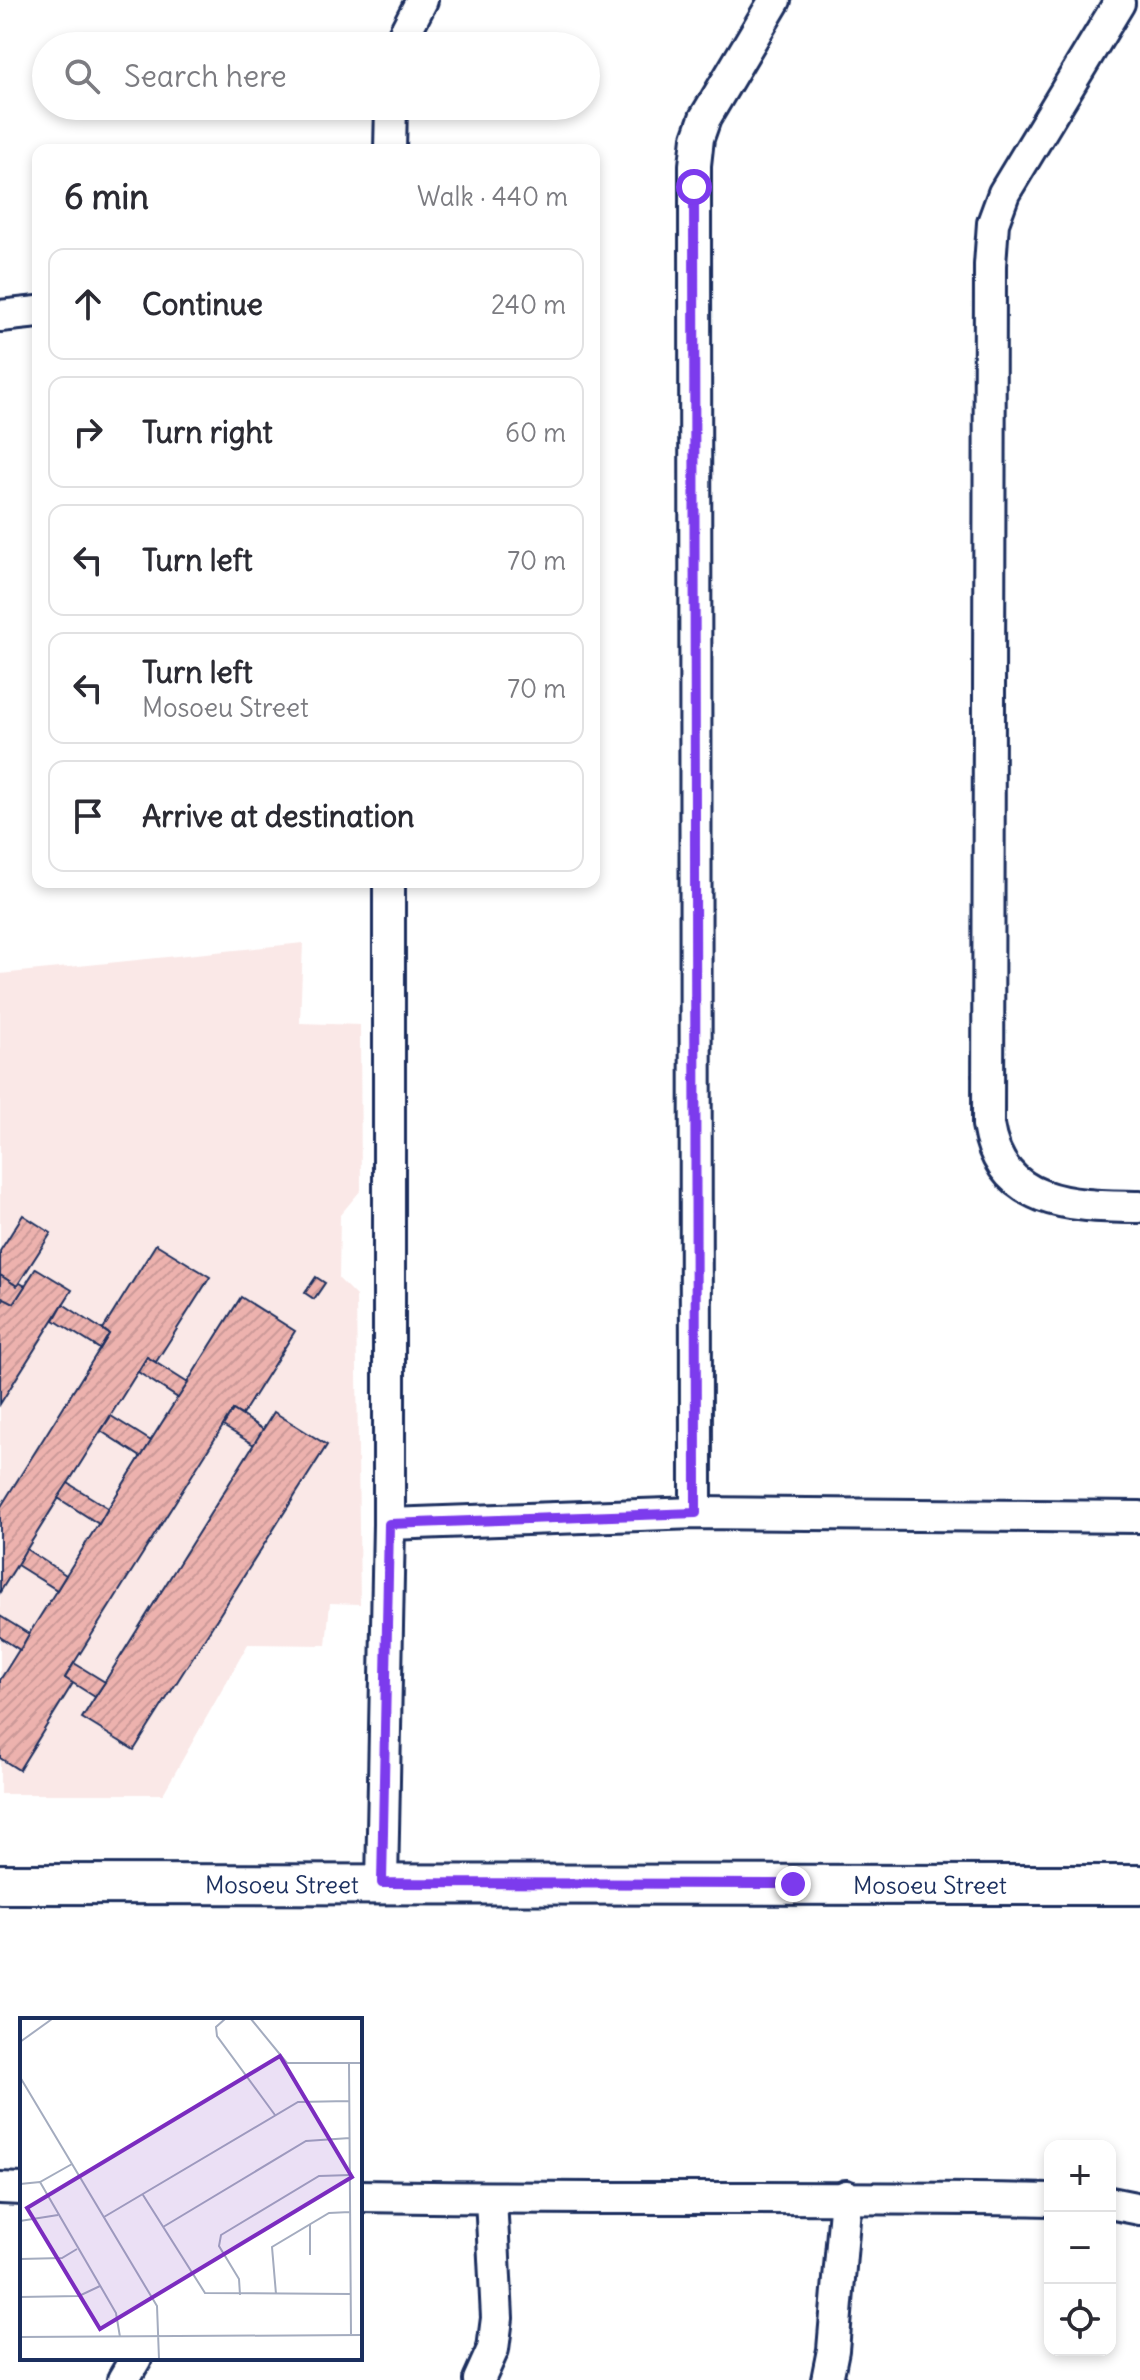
<!DOCTYPE html>
<html lang="en">
<head>
<meta charset="utf-8">
<style>
  body { margin:0; font-family:Delius,sans-serif; background:#f7f7f7; color:#2b2b33 }
  .controls { position:absolute; right:24px; bottom:24px; display:grid; overflow:hidden; border-radius:16px; box-shadow:0 4px 12px #0003 }
  .controls button { width:72px; height:72px; display:grid; place-items:center; padding:0; border:0; border-bottom:2px solid #e1e1e2; background:#fff; color:#2b2b33; font:40px sans-serif }
  .stop { position:absolute; width:24px; height:24px; margin:-18px; border:6px solid #7c3aed; border-radius:50%; background:#fff }
  .stop.end { background:#7c3aed; border-color:#fff; box-shadow:0 2px 8px #0008 }
  .list { margin:0; padding:0; list-style:none }
  h2 { display:flex; justify-content:space-between; align-items:center; height:104px; margin:0; padding:0 32px; font-size:34px }
  h2 small { font-size:26px; font-weight:400; color:#7c7c81 }
  .list li { display:grid; grid-template-columns:52px 1fr auto; gap:24px; align-items:center; box-sizing:border-box; height:112px; margin:0 16px 16px; padding:0 16px; border:2px solid #e1e1e2; border-radius:16px }
  .list b { display:block; font-size:30px; white-space:nowrap }
  .list p { margin:0; font-size:26px; white-space:nowrap; color:#7c7c81 }
  .list em { font-size:26px; font-style:normal; color:#7c7c81 }
  .icon { flex:none; width:44px; height:44px; fill:none; stroke:currentColor; stroke-width:2; stroke-linecap:round; stroke-linejoin:round }
  .map { position:relative; flex:none; width:1140px; height:2380px; overflow:hidden }
  .search { position:absolute; background:#fff; box-shadow:0 4px 12px #0003; left:32px; top:32px; width:568px; height:88px; display:flex; align-items:center; gap:20px; box-sizing:border-box; padding:0 28px; border-radius:44px; color:#7c7c81; font-size:30px }
  .panel { position:absolute; background:#fff; box-shadow:0 4px 12px #0003; left:32px; top:144px; width:568px; height:744px; border-radius:16px }
  .map>svg:first-child { display:block }
</style>
</head>
<body>
<div class="map">
<svg width="1140" height="2380" viewBox="0 0 1140 2380">
  <defs>
    <pattern id="building-hatch" width="6" height="6" patternUnits="userSpaceOnUse" patternTransform="scale(2)"><rect width="6" height="6" fill="#edb2ae"/><path d="M-1 1l2-2M0 6l6-6M5 7l2-2" fill="none" stroke="#cb9998"/></pattern>
  </defs>
  <rect width="100%" height="100%" fill="#fff"/>
  <filter id="ink" filterUnits="userSpaceOnUse"><feTurbulence type="fractalNoise" baseFrequency=".0125" numOctaves="2"/><feDisplacementMap in="SourceGraphic" scale="16" xChannelSelector="R" yChannelSelector="G"/><feConvolveMatrix kernelMatrix="1 2 1 2 8 2 1 2 1" color-interpolation-filters="sRGB"/></filter>
  <g filter="url(#ink)">
    <polygon fill="#fae8e7" points="303,943 300,1023 360,1025 361,1190 340,1215 339,1279 356,1296 360,1604 330,1603 326,1645 248,1644 163,1794 0,1794 0,974"/>
    <g fill="url(#building-hatch)" stroke="#1b2f5e" stroke-width="2">
      <polygon points="23,1215 51,1233 17,1286 0,1275 0,1251"/>
      <polygon points="156,1244 210,1277 156,1362 147,1357 0,1592 0,1508 109,1334 103,1329"/>
      <polygon points="36,1268 72,1290 0,1404 0,1304 5,1297 14,1303"/>
      <polygon points="0,1275 17,1286 20,1283 25,1286 14,1303 0,1296"/>
      <polygon points="316,1277 325,1283 314,1299 305,1293"/>
      <polygon points="241,1297 295,1331 242,1415 233,1410 74,1663 65,1678 73,1683 19,1770 0,1758 0,1680"/>
      <polygon points="63,1304 109,1334 100,1349 54,1320"/>
      <polygon points="147,1357 188,1383 178,1398 138,1372"/>
      <polygon points="233,1410 264,1430 254,1445 223,1426"/>
      <polygon points="274,1412 327,1445 134,1750 82,1718"/>
      <polygon points="111,1416 151,1441 141,1457 101,1431"/>
      <polygon points="68,1483 108,1508 99,1524 58,1498"/>
      <polygon points="26,1549 66,1575 57,1590 17,1565"/>
      <polygon points="0,1616 29,1634 20,1650 0,1637"/>
      <polygon points="74,1663 105,1682 95,1697 65,1678"/>
    </g>
    <g fill="none" stroke-linecap="round" stroke-linejoin="round">
      <g stroke="#1b2f5e" stroke-width="36">
        <g id="minor">
          <path d="M 1119,3 L 1004,193 L 993,223 L 990,265 L 988,1125 C 1001,1207 1074,1206 1140,1207"/>
          <polyline points="398,46 422,0"/>
          <polyline points="390,150 391,106"/>
          <polyline points="0,316 38,312"/>
          <polyline points="696,1513 695,165 698,138 705,118 775,0"/>
          <polyline points="389,1524 696,1513 1140,1517"/>
          <polyline points="382,1883 389,1524 389,882"/>
          <polyline points="0,2188 22,2189"/>
          <path d="M 360,2196 C 590,2200 820,2196 1050,2200"/>
          <polyline points="1110,2203 1140,2209"/>
          <polyline points="123,2380 136,2358"/>
          <polyline points="479,2380 493,2349 497,2318 491,2198"/>
          <polyline points="827,2380 833,2350 846,2196"/>
        </g>
      </g>
      <g stroke="#1b2f5e" stroke-width="44">
        <g id="tertiary">
          <path id="s1" d="M 0,1884 L 1140,1885"/>
        </g>
      </g>
      <use href="#minor" stroke="#fff" stroke-width="30"/>
      <use href="#tertiary" stroke="#fff" stroke-width="38"/>
    </g>
  </g>
  <g fill="none" stroke-linecap="round" stroke-linejoin="round" filter="url(#ink)">
    <polyline stroke="#7c3aed" stroke-width="10" points="694,187 696,1513 389,1524 382,1883 793,1884"/>
  </g>
  <g text-anchor="middle" dominant-baseline="central" stroke-width="6" stroke-linejoin="round" paint-order="stroke">
    <g font-size="24" fill="#1b2f5e" stroke="#fff">
      <text stroke="none"><textPath href="#s1" startOffset="282">Mosoeu Street</textPath></text>
      <text stroke="none"><textPath href="#s1" startOffset="930">Mosoeu Street</textPath></text>
    </g>
  </g>
  <g transform="translate(20 2018)">
    <rect width="342" height="342" fill="#fff"/>
    <path fill="none" stroke="#a4acbf" stroke-width="2" d="M 205,1 L 196,9 L 197,18 L 255,97M 231,1 L 267,45 L 342,45M 0,24 L 32,1M 329,45 L 331,316M 0,59 L 137,288 L 139,341M 20,164 L 96,295 L 100,319M 0,166 L 20,164 L 52,146M 123,177 L 185,275 L 331,276M 84,199 L 278,84 L 329,83M 0,203 L 38,197M 290,206 L 290,237M 143,209 L 286,123 L 330,120M 0,241 L 42,240 L 57,231M 256,276 L 252,229 L 309,195 L 330,194M 220,277 L 219,261 L 199,228 L 201,217 L 299,158 L 331,157M 0,279 L 59,278 L 80,268M 0,319 L 342,317"/>
    <path fill="#7b2cbf" fill-opacity="0.15" stroke="#7b2cbf" stroke-width="4" d="M 260,38 L 332,159 L 80,311 L 7,190 Z"/>
    <rect width="342" height="342" fill="none" stroke="#1b2f5e" stroke-width="4"/>
  </g>
</svg>
<div class="controls">
<button>+</button>
<button>−</button>
<button><svg class="icon" aria-label="locate" viewBox="0 0 24 24"><circle cx="12" cy="12" r="6"/><path d="M12 2v4M12 18v4M2 12h4M18 12h4"/></svg></button>
</div>
<div class="stop" style="left:694px;top:187px"></div>
<div class="stop end" style="left:793px;top:1884px"></div>
<div class="search"><svg class="icon" aria-label="search" viewBox="0 0 24 24"><circle cx="10" cy="10" r="6"/><path d="M15 15l6 6"/></svg>Search here</div>
<section class="panel">
<h2>6 min<small>Walk · 440 m</small></h2>
<ul class="list">
<li><svg class="icon" aria-label="ahead" viewBox="0 0 24 24"><path d="M12 20V5M6 11l6-6 6 6"/></svg><div><b>Continue</b></div><em>240 m</em></li>
<li><svg class="icon" aria-label="right" viewBox="0 0 24 24"><path d="M7 20v-9h11M14 6l5 5-5 5"/></svg><div><b>Turn right</b></div><em>60 m</em></li>
<li><svg class="icon" aria-label="left" viewBox="0 0 24 24"><path d="M17 20v-9H6M10 6l-5 5 5 5"/></svg><div><b>Turn left</b></div><em>70 m</em></li>
<li><svg class="icon" aria-label="left" viewBox="0 0 24 24"><path d="M17 20v-9H6M10 6l-5 5 5 5"/></svg><div><b>Turn left</b><p>Mosoeu Street</p></div><em>70 m</em></li>
<li><svg class="icon" aria-label="arrive" viewBox="0 0 24 24"><path d="M6 21V4h12l-3 4 3 4H6"/></svg><div><b>Arrive at destination</b></div></li>
</ul>
</section>
</div>
</body>
</html>
